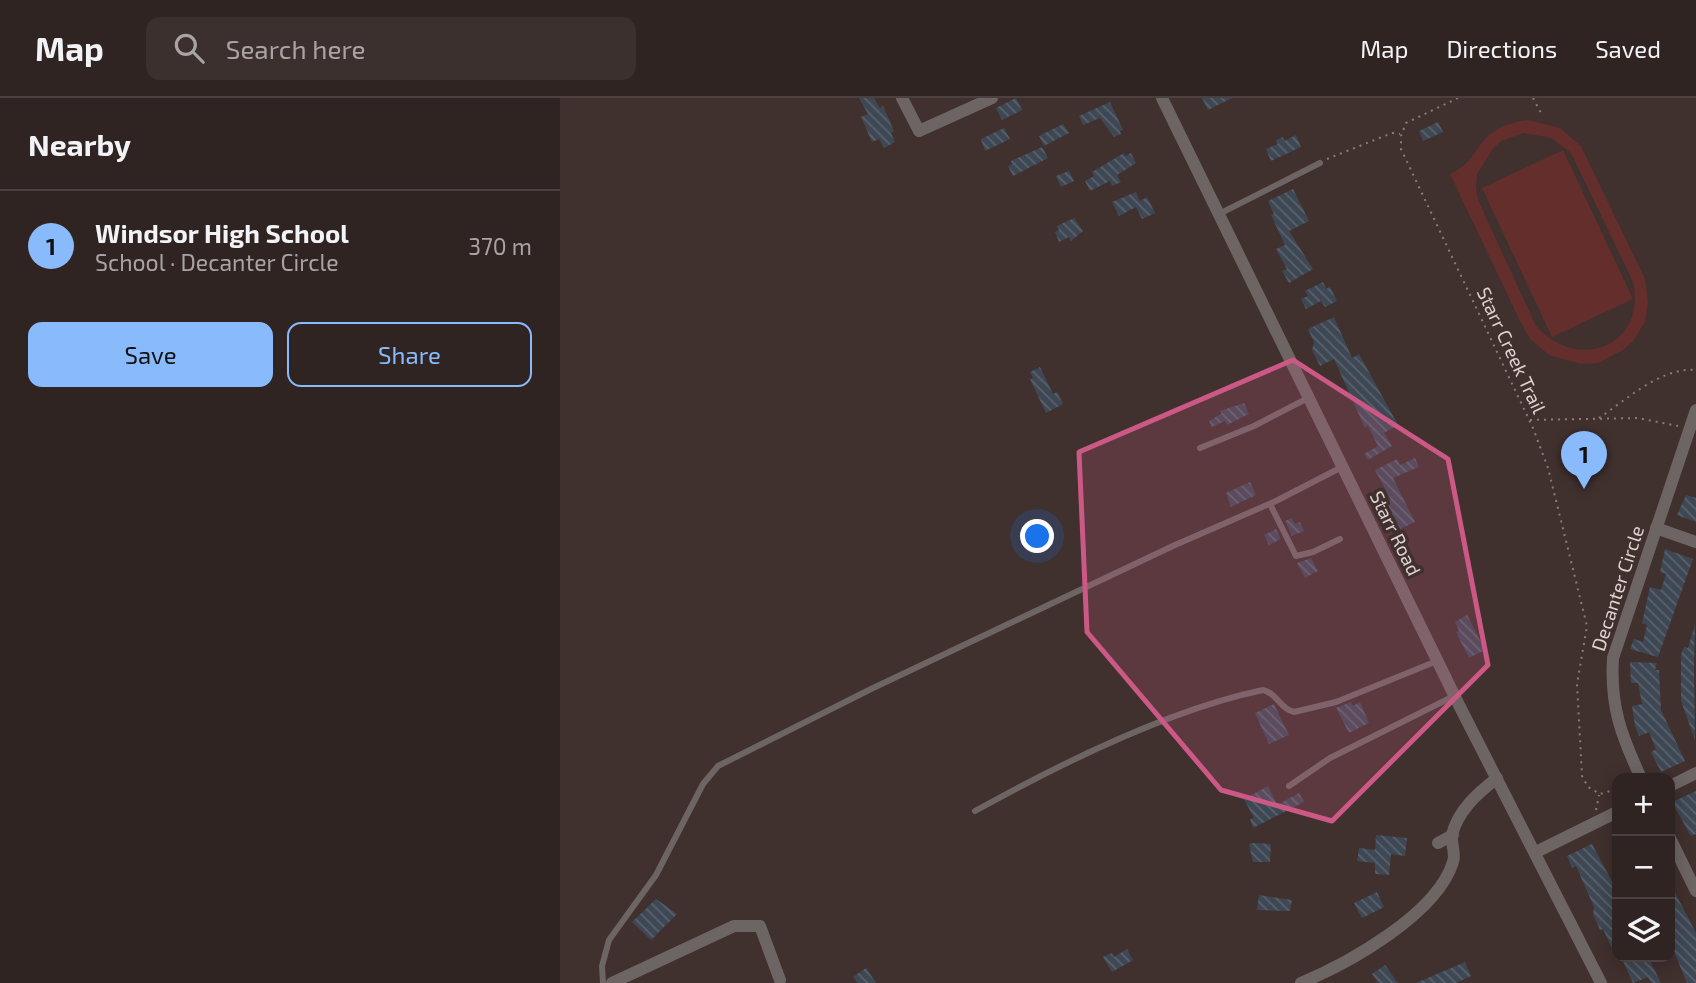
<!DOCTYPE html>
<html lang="en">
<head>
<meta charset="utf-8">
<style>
  body { margin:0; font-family:"Exo 2",sans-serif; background:#3c302f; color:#f1f3f6 }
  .controls { position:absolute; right:21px; bottom:21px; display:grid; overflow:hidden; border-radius:14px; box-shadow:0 4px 18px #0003 }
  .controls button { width:63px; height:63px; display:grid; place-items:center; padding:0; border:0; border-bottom:2px solid #4b4140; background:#302422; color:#f1f3f6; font:35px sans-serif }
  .you { position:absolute; left:478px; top:439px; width:24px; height:24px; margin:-18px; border:5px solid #fff; border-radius:50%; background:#1a73e8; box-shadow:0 0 0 10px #1a73e833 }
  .badge { display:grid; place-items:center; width:46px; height:46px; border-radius:50%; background:#88bafc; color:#111; font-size:23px; font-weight:700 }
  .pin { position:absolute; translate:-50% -58px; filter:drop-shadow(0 2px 4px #0008) }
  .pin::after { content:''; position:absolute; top:37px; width:24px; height:21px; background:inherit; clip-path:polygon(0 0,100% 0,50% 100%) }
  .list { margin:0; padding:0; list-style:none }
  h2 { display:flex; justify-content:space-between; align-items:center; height:91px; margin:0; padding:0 28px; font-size:30px }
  h2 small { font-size:23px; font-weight:400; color:#a8a4a5 }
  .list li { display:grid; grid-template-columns:46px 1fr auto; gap:21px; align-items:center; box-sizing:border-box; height:112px; padding:0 28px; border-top:2px solid #4b4140 }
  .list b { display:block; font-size:26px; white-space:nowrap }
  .list p { margin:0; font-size:23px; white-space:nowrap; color:#a8a4a5 }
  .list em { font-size:23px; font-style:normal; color:#a8a4a5 }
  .actions { display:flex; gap:14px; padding:21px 28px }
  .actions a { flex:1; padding:16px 0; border:2px solid #88bafc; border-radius:14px; text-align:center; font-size:24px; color:#88bafc }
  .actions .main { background:#88bafc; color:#111 }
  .icon { flex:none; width:38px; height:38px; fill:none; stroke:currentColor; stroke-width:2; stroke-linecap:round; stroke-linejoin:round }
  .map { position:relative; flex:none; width:1136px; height:885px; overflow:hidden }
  header { display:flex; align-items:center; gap:42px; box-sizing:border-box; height:98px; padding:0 35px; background:#302422; border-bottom:2px solid #4b4140 }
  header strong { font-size:33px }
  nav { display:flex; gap:38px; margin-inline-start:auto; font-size:24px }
  .search { width:490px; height:63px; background:#3c302f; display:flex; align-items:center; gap:18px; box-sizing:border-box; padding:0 24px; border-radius:14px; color:#a8a4a5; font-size:26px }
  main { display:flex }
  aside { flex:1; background:#302422 }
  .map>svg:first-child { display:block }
</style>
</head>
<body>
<header>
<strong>Map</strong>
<div class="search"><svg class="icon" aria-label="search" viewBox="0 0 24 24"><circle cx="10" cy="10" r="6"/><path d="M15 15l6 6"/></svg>Search here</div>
<nav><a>Map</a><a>Directions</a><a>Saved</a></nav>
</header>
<main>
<aside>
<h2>Nearby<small></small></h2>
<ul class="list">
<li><span class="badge">1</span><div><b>Windsor High School</b><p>School · Decanter Circle</p></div><em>370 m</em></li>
</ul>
<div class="actions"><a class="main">Save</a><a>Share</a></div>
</aside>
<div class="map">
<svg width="1136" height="885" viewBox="0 0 1136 885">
  <defs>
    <pattern id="building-back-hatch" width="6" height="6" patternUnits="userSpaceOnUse" patternTransform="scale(1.75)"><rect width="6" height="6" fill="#3e4854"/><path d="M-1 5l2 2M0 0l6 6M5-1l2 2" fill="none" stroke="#59626c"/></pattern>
  </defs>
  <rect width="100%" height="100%" fill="#40302e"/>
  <g fill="#642e2c" fill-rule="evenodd">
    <path d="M 968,22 L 1000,30 L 1021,48 L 1085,181 L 1088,204 L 1085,224 L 1073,243 L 1063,252 L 1038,265 L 1021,266 L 989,257 L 970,241 L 960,223 L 890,76 C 926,60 911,30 968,22 ZM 964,35 L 991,40 L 1011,55 L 1073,184 C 1087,248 1018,275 976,228 L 918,102 L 916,89 L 917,76 L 932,52 L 941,43 Z"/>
    <polygon points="1003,52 1073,201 992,239 922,90"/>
  </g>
  <g fill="url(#building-back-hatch)">
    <polygon points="299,0 314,0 320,10 323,8 334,33 331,35 335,44 324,50 319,41 312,44 301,19 308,16"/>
    <polygon points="456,0 462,12 442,22 436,10"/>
    <polygon points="642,0 672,0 648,12"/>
    <polygon points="550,4 563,32 560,33 561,36 554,39 540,20 523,27 519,18"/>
    <polygon points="878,24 883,34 863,43 859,33"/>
    <polygon points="503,26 509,35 484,48 479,38"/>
    <polygon points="444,30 450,41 425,53 421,41"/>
    <polygon points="736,37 741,49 711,63 706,51 718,46 716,42 723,39 724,43"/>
    <polygon points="482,49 488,60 453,78 448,68 452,66 451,63"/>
    <polygon points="564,55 565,58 571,55 576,65 557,77 561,84 552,88 550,83 530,93 525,83 534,78 532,74"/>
    <polygon points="509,73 514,83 501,89 496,78"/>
    <polygon points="733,91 749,123 729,133 753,171 729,185 722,173 727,171 716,151 725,147 711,117 714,116 708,103"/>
    <polygon points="576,94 580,103 587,99 595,115 582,121 576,109 559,118 552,104"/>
    <polygon points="514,120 523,133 511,143 509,139 499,144 495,134 499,132 497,128"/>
    <polygon points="763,184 766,191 770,189 777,203 765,209 761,203 746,211 741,201 748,198 745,193"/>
    <polygon points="774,219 792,260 799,256 838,327 824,335 832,348 808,362 804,356 818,348 808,328 805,330 774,261 760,268 752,252 754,244 748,231"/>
    <polygon points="480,269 493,296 497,294 503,306 486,315 470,281 473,280 470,274"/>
    <polygon points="684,305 689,316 667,327 665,323 652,329 649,323 662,315 660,313"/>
    <polygon points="855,360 859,369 833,380 855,424 840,431 829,412 827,403 831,402 815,372 837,361 840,367"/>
    <polygon points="690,384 696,397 671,409 666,395"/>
    <polygon points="1126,397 1136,400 1136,424 1117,417"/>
    <polygon points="732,420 735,426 740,424 744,433 732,438 725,423"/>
    <polygon points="716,431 721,441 709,447 704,437"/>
    <polygon points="1105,451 1133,461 1098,559 1070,551 1074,541 1083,544 1087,527 1082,525 1090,489 1101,492 1106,476 1100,474"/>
    <polygon points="751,460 758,473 745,480 737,465"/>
    <polygon points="907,517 925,552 909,560 896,534 899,533 895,524"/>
    <polygon points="1135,526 1134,570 1135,642 1121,603 1121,557 1124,549 1128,550"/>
    <polygon points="1070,564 1097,565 1095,572 1099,572 1101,612 1125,663 1101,674 1091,654 1096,651 1089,634 1079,638 1075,628 1072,608 1082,606 1078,585 1071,585"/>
    <polygon points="791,604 793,608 800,604 809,625 789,635 776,610"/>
    <polygon points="714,606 729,637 709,646 695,615"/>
    <polygon points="708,688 717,707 739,695 744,704 693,730 690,721 694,720 684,701"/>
    <polygon points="1136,693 1136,736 1131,738 1112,704"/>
    <polygon points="816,737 847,740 845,758 831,756 829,777 815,776 815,765 797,763 799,750 815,752"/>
    <polygon points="694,745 711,746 710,764 693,764 689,746"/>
    <polygon points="1032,746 1057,793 1057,862 1043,831 1040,832 1033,816 1034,809 1016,768 1012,770 1007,758"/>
    <polygon points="1110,785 1136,835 1136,885 1127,885 1110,844"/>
    <polygon points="817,794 824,809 802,820 794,805"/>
    <polygon points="699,797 732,802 730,813 697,812"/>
    <polygon points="96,801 117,816 91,842 72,824"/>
    <polygon points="567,851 573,862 552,874 543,859 552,855 554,859"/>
    <polygon points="1061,859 1088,859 1101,885 1091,885 1088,879 1073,885"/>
    <polygon points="905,864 911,878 896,885 856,885"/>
    <polygon points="825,867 838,885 818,885 812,876"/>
    <polygon points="306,870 316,885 298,885 293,879"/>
  </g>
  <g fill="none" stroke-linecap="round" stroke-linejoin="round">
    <g stroke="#8a7c7b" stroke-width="2" stroke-dasharray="2 5" stroke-linecap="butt">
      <polyline points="898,0 846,25 841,38 841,51 973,330 988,370 1027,528 1017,586 1022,678 1028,689 1040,696 1057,691"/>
      <polyline points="973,0 981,15"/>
      <polyline points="767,61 832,35 840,36"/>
      <path d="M 1039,320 C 1066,302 1101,269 1136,272"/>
      <polyline points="970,322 1078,320 1118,328"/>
      <polyline points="1036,712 1039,697"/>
    </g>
    <g stroke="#6d6564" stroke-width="6">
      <polyline points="659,116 760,65"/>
      <polyline points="640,350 694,328 748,300"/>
      <polyline points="710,406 736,458 753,454 780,441"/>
      <polyline points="729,688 770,660 894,598"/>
      <path d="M 415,713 C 498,667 611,611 703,592 C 717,595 720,611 734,614 L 776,604 L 877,563"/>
      <polyline points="43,885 42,868 49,842 96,777 143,686 158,668 311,591 615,447 716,403 782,369"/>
    </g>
    <g stroke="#6d6564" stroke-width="12">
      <polyline points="342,0 359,33 432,0"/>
      <polyline points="602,0 900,609 1041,885"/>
      <polyline points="1096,430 1136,444"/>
      <path d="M 1081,680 C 1061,637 1050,608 1053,560 L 1136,312"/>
      <polyline points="1110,688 1136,675"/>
      <polyline points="1110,740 1136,793"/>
      <polyline points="878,745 893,737"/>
      <polyline points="976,754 1057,714"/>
      <polyline points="52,885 174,828 200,828 220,882"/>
      <path d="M 741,885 C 789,865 877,816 893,764 C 896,756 891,746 892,737 C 898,712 918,695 937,680"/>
    </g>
  </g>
  <path fill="#cc5985" fill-opacity="0.2" stroke="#cc5985" stroke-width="5" stroke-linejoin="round" d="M 733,262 L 888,361 L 928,567 L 772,723 L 661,692 L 527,534 L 519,354 Z"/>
  <g text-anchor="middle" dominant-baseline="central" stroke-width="7" stroke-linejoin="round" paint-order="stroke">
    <g font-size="19" fill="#ded3d2" stroke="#40302e">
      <text transform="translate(952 252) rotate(65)">Starr Creek Trail</text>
      <text transform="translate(836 435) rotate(64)">Starr Road</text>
      <text transform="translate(1057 490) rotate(-72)">Decanter Circle</text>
    </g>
  </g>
</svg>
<div class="controls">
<button>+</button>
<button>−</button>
<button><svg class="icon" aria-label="layers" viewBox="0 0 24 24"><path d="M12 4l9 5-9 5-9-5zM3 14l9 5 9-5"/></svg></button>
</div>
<div class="you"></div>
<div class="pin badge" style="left:1024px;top:391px">1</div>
</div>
</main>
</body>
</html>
